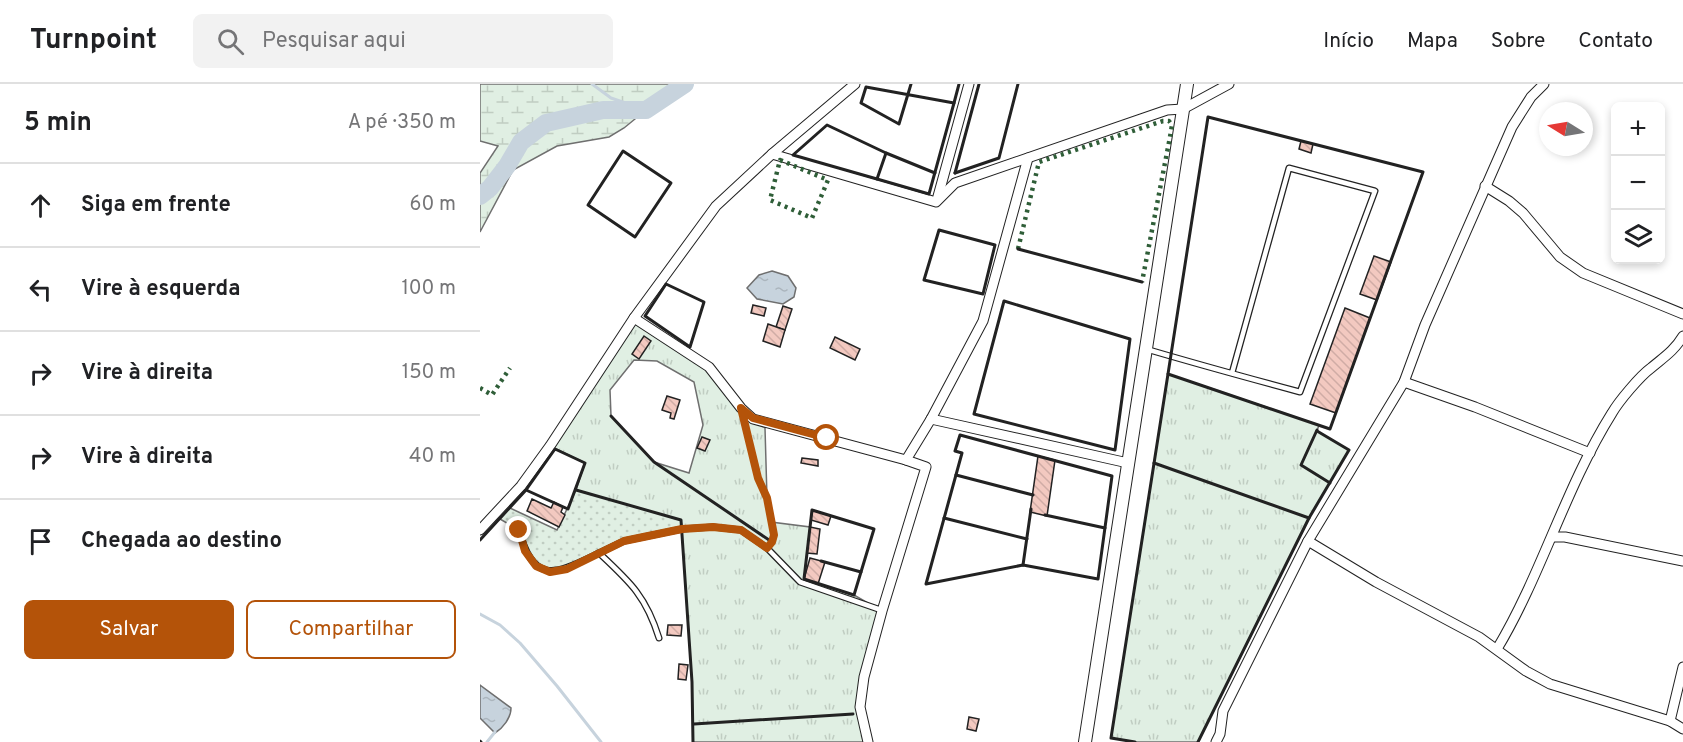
<!DOCTYPE html>
<html lang="pt">
<head>
<meta charset="utf-8">
<style>
  body { margin:0; font-family:Overpass,sans-serif; background:#f2f2f2; color:#202124 }
  .controls { position:absolute; right:18px; top:18px; display:grid; overflow:hidden; border-radius:9px; box-shadow:0 3px 9px #0003 }
  .controls button { width:54px; height:54px; display:grid; place-items:center; padding:0; border:0; border-bottom:2px solid #e0e0e0; background:#fff; color:#202124; font:30px sans-serif }
  .compass { position:absolute; left:1059px; top:18px; width:54px; height:54px; border-radius:50%; background:#fff; box-shadow:0 3px 9px #0003; rotate:281deg }
  .stop { position:absolute; width:18px; height:18px; margin:-14px; border:4px solid #b45309; border-radius:50%; background:#fff }
  .stop.end { background:#b45309; border-color:#fff; box-shadow:0 2px 6px #0008 }
  .list { margin:0; padding:0; list-style:none }
  h2 { display:flex; justify-content:space-between; align-items:center; height:78px; margin:0; padding:0 24px; font-size:26px }
  h2 small { font-size:20px; font-weight:400; color:#757577 }
  .list li { display:grid; grid-template-columns:39px 1fr auto; gap:18px; align-items:center; box-sizing:border-box; height:84px; padding:0 24px; border-top:2px solid #e0e0e0 }
  .list b { display:block; font-size:22px; white-space:nowrap }
  .list em { font-size:20px; font-style:normal; color:#757577 }
  .actions { display:flex; gap:12px; padding:18px 24px }
  .actions a { flex:1; padding:14px 0; border:2px solid #b45309; border-radius:9px; text-align:center; font-size:21px; color:#b45309 }
  .actions .main { background:#b45309; color:#fff }
  .icon { flex:none; width:33px; height:33px; fill:none; stroke:currentColor; stroke-width:2; stroke-linecap:round; stroke-linejoin:round }
  .map { position:relative; flex:none; width:1203px; height:658px; overflow:hidden }
  header { display:flex; align-items:center; gap:36px; box-sizing:border-box; height:84px; padding:0 30px; background:#fff; border-bottom:2px solid #e0e0e0 }
  header strong { font-size:28px }
  nav { display:flex; gap:33px; margin-inline-start:auto; font-size:21px }
  .search { width:420px; height:54px; background:#f2f2f2; display:flex; align-items:center; gap:15px; box-sizing:border-box; padding:0 21px; border-radius:9px; color:#757577; font-size:22px }
  main { display:flex }
  aside { flex:1; background:#fff }
  .map>svg:first-child { display:block }
</style>
</head>
<body>
<header>
<strong>Turnpoint</strong>
<div class="search"><svg class="icon" aria-label="search" viewBox="0 0 24 24"><circle cx="10" cy="10" r="6"/><path d="M15 15l6 6"/></svg>Pesquisar aqui</div>
<nav><a>Início</a><a>Mapa</a><a>Sobre</a><a>Contato</a></nav>
</header>
<main>
<aside>
<h2>5 min<small>A pé · 350 m</small></h2>
<ul class="list">
<li><svg class="icon" aria-label="ahead" viewBox="0 0 24 24"><path d="M12 20V5M6 11l6-6 6 6"/></svg><div><b>Siga em frente</b></div><em>60 m</em></li>
<li><svg class="icon" aria-label="left" viewBox="0 0 24 24"><path d="M17 20v-9H6M10 6l-5 5 5 5"/></svg><div><b>Vire à esquerda</b></div><em>100 m</em></li>
<li><svg class="icon" aria-label="right" viewBox="0 0 24 24"><path d="M7 20v-9h11M14 6l5 5-5 5"/></svg><div><b>Vire à direita</b></div><em>150 m</em></li>
<li><svg class="icon" aria-label="right" viewBox="0 0 24 24"><path d="M7 20v-9h11M14 6l5 5-5 5"/></svg><div><b>Vire à direita</b></div><em>40 m</em></li>
<li><svg class="icon" aria-label="arrive" viewBox="0 0 24 24"><path d="M6 21V4h12l-3 4 3 4H6"/></svg><div><b>Chegada ao destino</b></div></li>
</ul>
<div class="actions"><a class="main">Salvar</a><a>Compartilhar</a></div>
</aside>
<div class="map">
<svg width="1203" height="658" viewBox="0 0 1203 658">
  <defs>
    <pattern id="grass-tufts" width="24" height="20" patternUnits="userSpaceOnUse" patternTransform="scale(1.5)"><rect width="24" height="20" fill="#e0efe3"/><path d="M3 7l-1-3M5 7V3M7 7l1-3M15 17l-1-3M17 17v-4M19 17l1-3" fill="none" stroke="#c0cdc2"/></pattern>
    <pattern id="wetland-marsh" width="20" height="14" patternUnits="userSpaceOnUse" patternTransform="scale(1.5)"><rect width="20" height="14" fill="#e0efe3"/><path d="M1 5h8M5 5V1M11 12h8M15 12V8" fill="none" stroke="#c0cdc2"/></pattern>
    <pattern id="garden-dots" width="8" height="8" patternUnits="userSpaceOnUse" patternTransform="scale(1.5)"><rect width="8" height="8" fill="#e0efe3"/><path d="M2 2h.1M6 6h.1" fill="none" stroke="#c0cdc2" stroke-width="1.8" stroke-linecap="round"/></pattern>
    <pattern id="water-ripples" width="26" height="14" patternUnits="userSpaceOnUse" patternTransform="scale(1.5)"><rect width="26" height="14" fill="#c7d3dd"/><path d="M2 4q2-2 4 0t4 0M15 11q2-2 4 0t4 0" fill="none" stroke="#abb5bd"/></pattern>
    <pattern id="building-back-hatch" width="6" height="6" patternUnits="userSpaceOnUse" patternTransform="scale(1.5)"><rect width="6" height="6" fill="#f3c9c0"/><path d="M-1 5l2 2M0 0l6 6M5-1l2 2" fill="none" stroke="#d0aca5"/></pattern>
  </defs>
  <rect width="100%" height="100%" fill="#fff"/>
  <g fill="url(#grass-tufts)" stroke="#6f6f6f" stroke-width="1.5" fill-rule="evenodd">
    <path d="M 153,235 L 229,283 L 273,335 L 285,344 L 287,414 L 291,438 L 330,443 L 324,495 L 374,511 L 402,527 L 380,623 L 388,658 L 213,658 L 212,598 L 201,437 L 96,406 L 105,379 L 70,362 ZM 154,276 L 177,277 L 214,298 L 223,341 L 209,389 L 174,378 L 131,332 L 130,306 Z"/>
    <polygon points="688,290 839,341 837,347 869,366 829,434 718,658 655,658 631,654"/>
  </g>
  <polygon fill="url(#wetland-marsh)" stroke="#6f6f6f" stroke-width="1.5" points="0,0 208,0 166,26 144,44 129,53 77,62 33,86 0,148 0,89 18,62 0,57"/>
  <polygon fill="url(#garden-dots)" stroke="#6f6f6f" stroke-width="1.5" points="96,406 201,436 202,445 144,457 86,485 70,488 56,482 39,446 20,435 30,424 77,446"/>
  <g fill="url(#water-ripples)" stroke="#6f6f6f" stroke-width="1.5">
    <polygon points="292,187 308,192 316,204 314,213 303,220 277,215 267,204 279,191"/>
    <path d="M 0,601 L 31,624 C 31,634 23,644 15,649 L 0,634 Z"/>
  </g>
  <g fill="none" stroke-linecap="round" stroke-linejoin="round">
    <g stroke="#c7d3dd" stroke-width="3">
      <polyline points="112,0 131,14 166,26"/>
      <polyline points="0,530 20,541 40,559 77,602 121,658"/>
      <polyline points="7,658 15,648"/>
    </g>
    <polyline stroke="#c7d3dd" stroke-width="18" points="0,112 10,104 27,82 41,58 66,39 123,26 166,26 205,0"/>
  </g>
  <g fill="url(#building-back-hatch)" stroke="#222" stroke-width="1.5">
    <polygon points="821,57 833,60 831,69 819,65"/>
    <polygon points="894,172 911,178 897,216 880,210"/>
    <polygon points="273,221 286,224 284,232 271,229"/>
    <polygon points="303,222 312,225 305,246 296,243"/>
    <polygon points="865,224 890,234 856,329 830,320"/>
    <polygon points="288,240 305,246 300,263 283,257"/>
    <polygon points="164,252 171,257 159,275 152,270"/>
    <polygon points="355,253 380,265 375,276 350,264"/>
    <polygon points="187,312 200,316 194,335 190,334 191,329 182,326"/>
    <polygon points="222,353 230,356 225,367 217,364"/>
    <polygon points="558,372 575,376 567,432 550,428"/>
    <polygon points="322,374 338,376 338,382 321,379"/>
    <polygon points="52,415 71,424 74,418 83,423 81,428 85,431 79,443 47,427"/>
    <polygon points="332,426 351,432 348,441 331,436"/>
    <polygon points="330,443 340,445 337,470 327,469"/>
    <polygon points="330,474 345,478 338,500 324,495"/>
    <polygon points="188,541 202,541 201,552 187,551"/>
    <polygon points="199,580 208,581 206,596 198,595"/>
    <polygon points="489,633 499,635 496,647 487,645"/>
  </g>
  <g fill="none" stroke-linecap="round" stroke-linejoin="round">
    <g stroke="#222" stroke-width="7">
      <g id="service">
        <path d="M 666,265 C 717,280 768,294 820,308 L 895,107 L 809,84 L 752,289"/>
        <path d="M 39,446 C 54,503 77,489 119,469"/>
        <path d="M 179,554 C 166,512 150,498 119,469 L 144,457 L 202,445 L 233,443 L 261,446 L 287,464 L 320,498 L 401,526"/>
      </g>
    </g>
    <g stroke="#222" stroke-width="11">
      <g id="minor">
        <polyline points="375,0 292,70 456,118 475,99 687,26 703,25 749,0"/>
        <polyline points="1005,102 1029,117 1043,129 1080,173 1103,189 1203,230"/>
        <polyline points="457,116 489,0"/>
        <polyline points="154,234 229,283 261,324 273,335 426,376 451,335 503,237 548,74"/>
        <polyline points="924,298 995,323 1110,369"/>
        <polyline points="451,335 648,379"/>
        <polyline points="0,446 41,402 70,362 154,234 236,122 292,70"/>
        <polyline points="1072,453 1085,453 1203,477"/>
        <polyline points="828,457 896,498 999,553 1046,587 1070,600 1190,637 1203,645"/>
        <path d="M 1017,565 C 1062,490 1085,404 1132,329 C 1139,317 1160,292 1171,284 C 1184,273 1194,267 1203,252"/>
        <polyline points="1190,637 1203,583"/>
        <polyline points="388,658 380,623 384,593 402,527 446,383 426,376"/>
        <polyline points="736,658 740,650 743,627 828,457 924,298 945,241 1032,43 1051,13 1064,0"/>
      </g>
    </g>
    <g stroke="#222" stroke-width="14">
      <polyline id="tertiary" points="605,658 707,0"/>
    </g>
    <path stroke="#646464" stroke-width="1.5" stroke-dasharray="4.5 3" stroke-linecap="butt" d="M 264,342 C 267,359 272,378 278,394 C 285,413 298,437 292,459"/>
    <use href="#service" stroke="#fff" stroke-width="4.5"/>
    <use href="#minor" stroke="#fff" stroke-width="9"/>
    <use href="#tertiary" stroke="#fff" stroke-width="12"/>
    <g stroke="#2f5e38" stroke-width="4.5" stroke-dasharray="3 4.5" stroke-linecap="butt">
      <polygon points="300,76 348,96 332,134 290,116"/>
      <polyline points="538,165 559,78 683,37 689,37 692,41 690,53 662,198"/>
      <polyline points="0,304 12,311 30,284"/>
    </g>
    <g stroke="#222" stroke-width="3">
      <polyline points="431,0 419,40 381,19 386,3 474,19 479,0"/>
      <polygon points="728,33 943,88 850,345 688,290"/>
      <polygon points="347,41 406,69 397,95 313,71"/>
      <polygon points="143,67 191,99 155,153 108,121"/>
      <polyline points="406,69 455,89"/>
      <polyline points="475,89 519,74 538,0"/>
      <polyline points="475,89 499,0"/>
      <polyline points="397,95 449,110 474,19"/>
      <polygon points="459,146 515,161 503,210 444,196"/>
      <polyline points="538,165 662,198"/>
      <polygon points="186,200 224,218 210,263 165,232"/>
      <polygon points="524,217 650,255 635,366 494,330"/>
      <polyline points="131,332 174,378 292,458"/>
      <polyline points="837,346 821,381 850,399"/>
      <polygon points="480,351 632,392 618,495 543,481 446,500 482,369 475,367"/>
      <polyline points="674,379 829,434"/>
      <polyline points="476,391 553,411"/>
      <polyline points="96,406 201,436 212,598 213,658"/>
      <polygon points="332,426 394,445 374,511 324,495"/>
      <polyline points="565,431 625,444"/>
      <polyline points="464,434 547,455"/>
      <polyline points="0,456 46,406 75,365 105,379 88,425 46,406"/>
      <polyline points="341,477 381,488"/>
      <polyline points="543,481 551,425"/>
      <polyline points="214,640 373,630"/>
      <polyline points="0,657 1,658"/>
      <polyline points="655,658 631,654 688,290"/>
      <polyline points="718,658 829,434 869,366 837,347"/>
    </g>
  </g>
  <g fill="none" stroke-linecap="round" stroke-linejoin="round">
    <polyline stroke="#b45309" stroke-width="8" points="39,446 45,467 56,482 70,488 87,485 144,457 202,445 233,443 261,446 287,464 292,458 294,451 287,414 278,394 261,324 273,334 347,354"/>
  </g>
</svg>
<div class="controls">
<button>+</button>
<button>−</button>
<button><svg class="icon" aria-label="layers" viewBox="0 0 24 24"><path d="M12 4l9 5-9 5-9-5zM3 14l9 5 9-5"/></svg></button>
</div>
<svg class="compass" viewBox="-18 -18 36 36"><path d="M0-13l5 13h-10z" fill="#e53935"/><path d="M0 13l5-13h-10z" fill="#757577"/></svg>
<div class="stop" style="left:347px;top:354px"></div>
<div class="stop end" style="left:39px;top:446px"></div>
</div>
</main>
</body>
</html>
